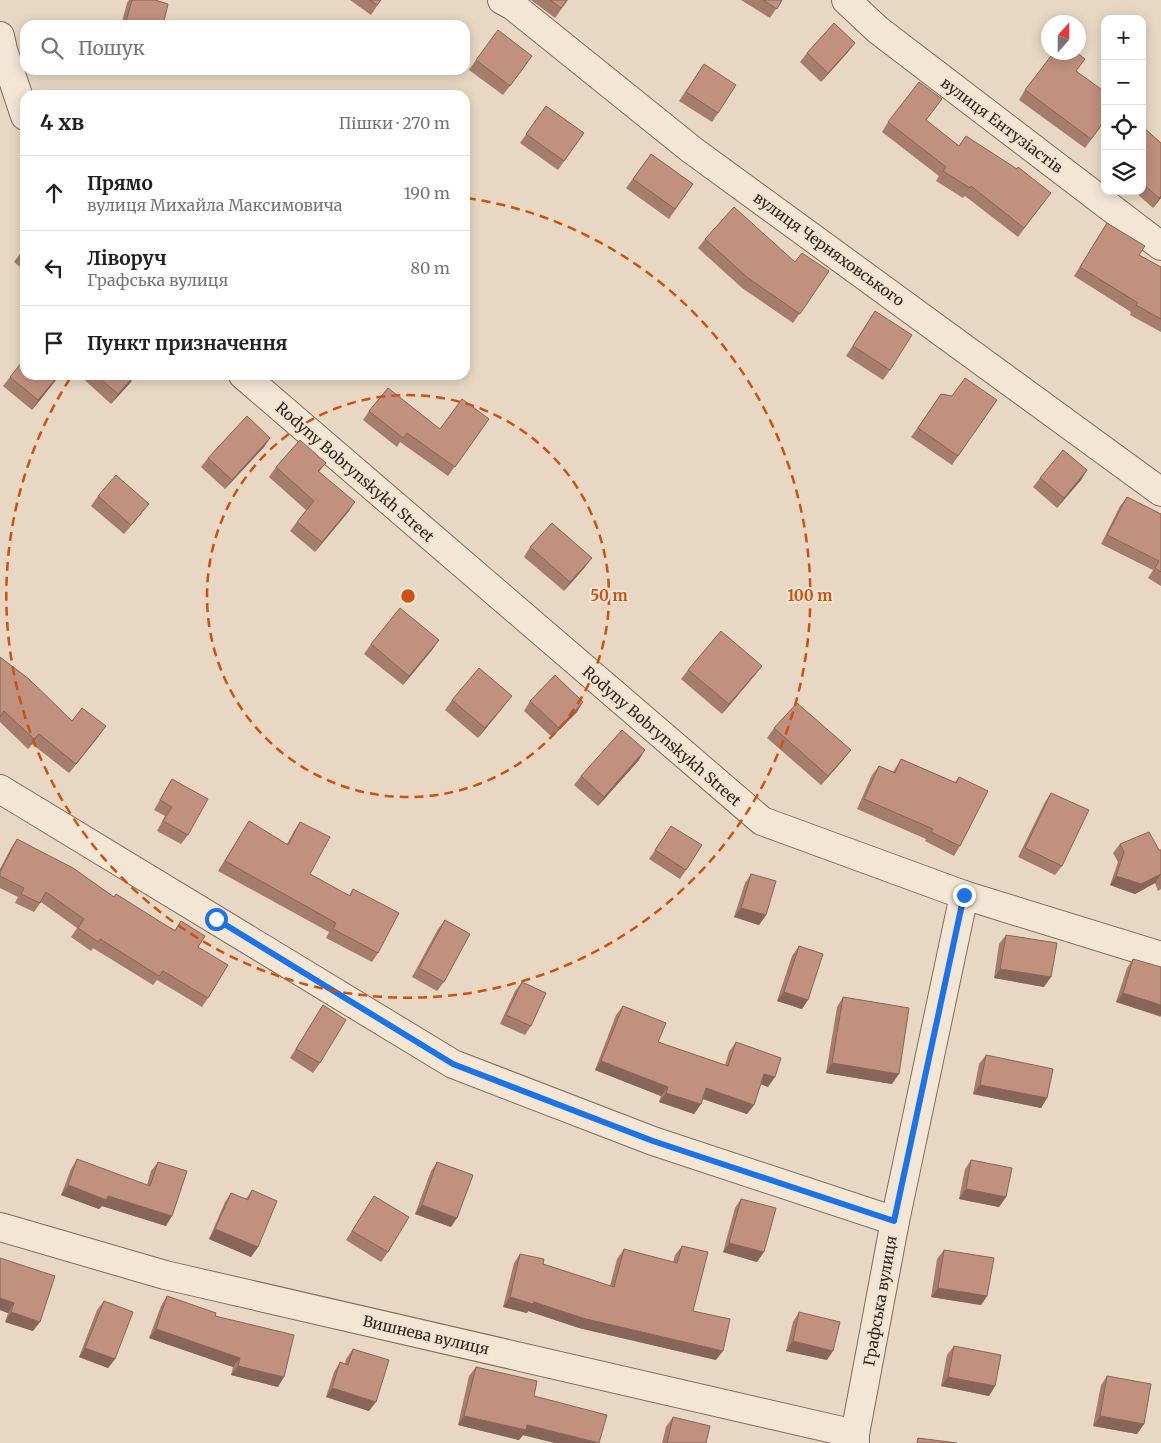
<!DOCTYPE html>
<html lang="uk">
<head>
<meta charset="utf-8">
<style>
  body { margin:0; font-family:Merriweather,serif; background:#f2f2f2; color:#202124 }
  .controls { position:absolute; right:15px; top:15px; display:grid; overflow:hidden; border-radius:10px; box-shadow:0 2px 12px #0003 }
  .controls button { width:45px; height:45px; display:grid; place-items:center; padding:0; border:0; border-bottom:1px solid #e0e0e0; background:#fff; color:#202124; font:25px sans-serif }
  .compass { position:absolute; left:1041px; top:15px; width:45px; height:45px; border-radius:50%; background:#fff; box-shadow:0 2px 12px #0003; rotate:21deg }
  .stop { position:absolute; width:15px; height:15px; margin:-11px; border:4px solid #1a73e8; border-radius:50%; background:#fff }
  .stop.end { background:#1a73e8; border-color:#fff; box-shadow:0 1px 5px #0008 }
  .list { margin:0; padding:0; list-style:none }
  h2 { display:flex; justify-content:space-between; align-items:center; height:65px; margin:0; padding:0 20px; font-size:21px }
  h2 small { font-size:16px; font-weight:400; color:#757577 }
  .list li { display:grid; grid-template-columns:32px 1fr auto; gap:15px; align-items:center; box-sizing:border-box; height:75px; padding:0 20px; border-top:1px solid #e0e0e0 }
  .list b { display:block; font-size:19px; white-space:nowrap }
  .list p { margin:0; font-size:16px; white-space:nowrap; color:#757577 }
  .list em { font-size:16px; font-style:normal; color:#757577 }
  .icon { flex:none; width:28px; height:28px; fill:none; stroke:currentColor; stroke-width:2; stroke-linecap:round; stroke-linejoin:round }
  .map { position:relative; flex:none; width:1161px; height:1443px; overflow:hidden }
  .search { position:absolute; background:#fff; box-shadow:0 2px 12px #0003; left:20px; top:20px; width:450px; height:55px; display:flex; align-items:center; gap:12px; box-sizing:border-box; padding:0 18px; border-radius:15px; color:#757577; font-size:19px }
  .panel { position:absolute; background:#fff; box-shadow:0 2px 12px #0003; left:20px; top:90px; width:450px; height:290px; border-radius:15px }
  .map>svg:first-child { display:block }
</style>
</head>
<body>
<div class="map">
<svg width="1161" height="1443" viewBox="0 0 1161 1443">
  <rect width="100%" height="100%" fill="#e8d8c3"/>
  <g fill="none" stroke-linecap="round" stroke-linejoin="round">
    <g stroke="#806a5c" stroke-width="30">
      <g id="street">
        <polyline points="502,0 513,6 692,150 1161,492"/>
        <polyline points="846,0 878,30 1161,246"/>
        <polyline points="0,36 3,50 25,116"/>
        <polyline points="243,375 762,821 964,895 1161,956"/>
        <polyline points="0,789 453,1064 653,1141 895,1221"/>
        <polyline points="0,1227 165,1275 855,1434"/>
        <polyline points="855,1443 855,1434 895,1221 964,895"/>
      </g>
    </g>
    <use href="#street" stroke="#f4e6d5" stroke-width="28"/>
  </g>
  <g fill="#a67c6c">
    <polygon points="129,0 155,0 163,25 121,25 127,3"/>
    <polygon points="350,0 381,0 371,15"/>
    <polygon points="531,0 568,0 555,18"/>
    <polygon points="741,0 782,0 770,18"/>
    <polygon points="855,43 848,52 821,82 800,62 807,53"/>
    <polygon points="476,60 526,65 503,95 469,70"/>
    <polygon points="704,64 718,113 712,122 679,101"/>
    <polygon points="1077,71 1105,121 1085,148 1019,100 1025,90"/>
    <polygon points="546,106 584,133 558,170 520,143"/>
    <polygon points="926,120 959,146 966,136 1044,202 1018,237 965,196 963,198 936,181 939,176 882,132 888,122"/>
    <polygon points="1142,128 1161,143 1161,198 1153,208 1134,191 1142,191"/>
    <polygon points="651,154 693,184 669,219 626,188"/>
    <polygon points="1107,223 1139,255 1161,267 1161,332 1130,315 1131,312 1074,276"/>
    <polygon points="705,239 795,262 829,271 793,323 742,288 698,248"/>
    <polygon points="25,247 25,271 14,262"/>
    <polygon points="875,311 890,370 883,380 846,356"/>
    <polygon points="60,375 32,410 3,386 10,377"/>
    <polygon points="79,375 135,375 130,383 111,404"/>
    <polygon points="941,394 952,396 997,400 952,465 911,437"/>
    <polygon points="369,411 440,429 489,419 448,476 400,442 397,447 363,420"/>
    <polygon points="270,438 264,447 225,489 201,467 208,458"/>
    <polygon points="326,463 319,472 349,511 315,552 290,531 306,510 269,477 276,467"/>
    <polygon points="1087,470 1081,480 1057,508 1033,487 1040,478"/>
    <polygon points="98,496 142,513 124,534 91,506"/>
    <polygon points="1127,497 1161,514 1161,586 1148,578 1153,570 1101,544 1120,506"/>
    <polygon points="530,547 585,567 564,591 524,557"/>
    <polygon points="439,640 432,650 403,685 364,654 371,644"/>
    <polygon points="0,657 72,721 99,736 69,773 32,744 28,749 0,722"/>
    <polygon points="762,666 755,675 722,714 681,679 688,670"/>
    <polygon points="452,700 505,705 478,738 445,710"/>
    <polygon points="530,701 577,712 552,737 524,711"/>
    <polygon points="774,728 844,759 821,785 767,738"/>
    <polygon points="901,759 955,782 959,777 960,846 954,856 925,841 926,839 857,809 872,775 879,766 893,772"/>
    <polygon points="639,760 598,806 574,785 581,776"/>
    <polygon points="172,779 188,835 181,844 157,831 165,816 154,810 166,789"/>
    <polygon points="1051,793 1062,866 1055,875 1018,857 1045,802"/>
    <polygon points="249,821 287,844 294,831 300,822 310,874 349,896 353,889 378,953 372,962 326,938 329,932 218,871"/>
    <polygon points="671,826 686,870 680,879 649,859"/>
    <polygon points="17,839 114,897 175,930 181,921 198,947 208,998 202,1007 157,980 153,985 93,948 91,951 71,937 77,928 41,902 34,912 15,903 18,897 0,888 0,869 11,848"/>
    <polygon points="1120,844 1159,850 1161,850 1161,889 1158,891 1155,883 1135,894 1110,885 1118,862 1113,853"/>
    <polygon points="751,874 766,915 759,925 734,917 745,883"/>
    <polygon points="445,920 444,982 437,991 412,977 438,929"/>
    <polygon points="1006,935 1044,987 994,978 999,944"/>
    <polygon points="799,946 802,1009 777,1001 792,956"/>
    <polygon points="1133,959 1161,1017 1116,1002 1127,968"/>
    <polygon points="522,982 531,1026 525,1035 500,1024 515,991"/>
    <polygon points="843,997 892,1084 826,1073 837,1007"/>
    <polygon points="323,1005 320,1063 313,1073 290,1058"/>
    <polygon points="623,1006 658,1042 725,1065 729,1052 736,1042 768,1087 761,1084 754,1105 747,1114 703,1099 701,1104 694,1114 659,1102 661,1096 595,1070 616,1015"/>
    <polygon points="986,1055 1047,1098 1041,1108 973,1094 979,1064"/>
    <polygon points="77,1159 147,1185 151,1171 158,1162 166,1226 102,1206 99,1209 61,1195 71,1169"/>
    <polygon points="971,1160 1006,1197 999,1207 959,1199 965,1169"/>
    <polygon points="437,1162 451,1227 415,1214 431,1171"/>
    <polygon points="252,1190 258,1247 251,1257 209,1239 225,1202 231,1193 246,1199"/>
    <polygon points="374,1196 388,1252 381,1262 346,1240"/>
    <polygon points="741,1199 757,1262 723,1252 735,1208"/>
    <polygon points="682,1246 693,1311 716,1360 579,1328 528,1311 527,1313 503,1307 514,1263 520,1254 543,1264 610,1286 617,1259 624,1249 673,1262 675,1255"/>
    <polygon points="944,1250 987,1296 981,1305 931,1297 937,1259"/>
    <polygon points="0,1258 33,1331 5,1322 8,1313 0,1310"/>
    <polygon points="167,1296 215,1316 278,1387 231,1375 233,1367 149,1338 161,1306"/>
    <polygon points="104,1301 115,1359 108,1368 79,1357 97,1310"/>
    <polygon points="799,1312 827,1360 786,1351 793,1322"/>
    <polygon points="954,1346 995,1386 989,1396 941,1386 947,1355"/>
    <polygon points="353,1349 369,1411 326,1397 334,1372 340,1362 345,1364 346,1359"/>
    <polygon points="476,1367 599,1443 555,1443 523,1435 519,1440 458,1425 469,1376"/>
    <polygon points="1107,1376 1144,1424 1137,1434 1093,1426 1101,1385"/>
    <polygon points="673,1417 706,1443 662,1443 666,1427"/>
  </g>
  <g fill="#876558">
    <polygon points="855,43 848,52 821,82 828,73"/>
    <polygon points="1161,196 1161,198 1153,208 1159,198"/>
    <polygon points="59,375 60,375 32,410 38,400"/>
    <polygon points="135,375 130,383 111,404 118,394"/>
    <polygon points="270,438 264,447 225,489 232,480"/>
    <polygon points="1087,470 1081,480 1057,508 1064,498"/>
    <polygon points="355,502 349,511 315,552 322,542"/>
    <polygon points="592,558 585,567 564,591 570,582"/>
    <polygon points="439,640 432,650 403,685 409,676"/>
    <polygon points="762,666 755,675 722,714 729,704"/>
    <polygon points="512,696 505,705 478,738 485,728"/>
    <polygon points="583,702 577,712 552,737 559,728"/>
    <polygon points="106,726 99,736 69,773 76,764"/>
    <polygon points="39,734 32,744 28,749 34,739"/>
    <polygon points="645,750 639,760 598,806 604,797"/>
    <polygon points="851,750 844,759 821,785 828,776"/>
    <polygon points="1161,874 1155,883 1135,894 1110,885 1116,876"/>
    <polygon points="741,908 766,915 759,925 734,917"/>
    <polygon points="1000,969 1051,977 1044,987 994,978"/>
    <polygon points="784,992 808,1000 802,1009 777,1001"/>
    <polygon points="1123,993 1161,1005 1161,1016 1116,1002"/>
    <polygon points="601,1061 668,1087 661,1096 595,1070"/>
    <polygon points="832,1063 899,1074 892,1084 826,1073"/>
    <polygon points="764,1074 775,1077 768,1087 758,1083"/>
    <polygon points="980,1085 1047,1098 1041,1108 973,1094"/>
    <polygon points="706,1088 754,1105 747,1114 700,1098"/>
    <polygon points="666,1093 701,1104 694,1114 659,1102"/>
    <polygon points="68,1185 108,1196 172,1216 166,1226 102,1206 99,1209 61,1195"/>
    <polygon points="966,1189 1006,1197 999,1207 959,1199"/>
    <polygon points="422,1205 457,1218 451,1227 415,1214"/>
    <polygon points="215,1229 258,1247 251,1257 209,1239"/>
    <polygon points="729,1243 764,1252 757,1262 723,1252"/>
    <polygon points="938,1288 987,1296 981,1305 931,1297"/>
    <polygon points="510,1297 534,1302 723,1351 716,1360 579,1328 528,1311 527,1313 503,1307"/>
    <polygon points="0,1298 14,1303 8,1313 0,1310"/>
    <polygon points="11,1312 40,1322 33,1331 5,1322"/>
    <polygon points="156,1329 240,1358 233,1367 149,1338"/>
    <polygon points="793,1341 833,1351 827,1360 786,1351"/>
    <polygon points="85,1348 115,1359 108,1368 79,1357"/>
    <polygon points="238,1366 284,1377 278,1387 231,1375"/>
    <polygon points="948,1377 995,1386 989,1396 941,1386"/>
    <polygon points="332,1388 376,1402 369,1411 326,1397"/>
    <polygon points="464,1416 527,1425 598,1443 555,1443 523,1435 519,1440 458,1425"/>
    <polygon points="1100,1416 1144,1424 1137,1434 1093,1426"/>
  </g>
  <g fill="#c1907e" stroke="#876558">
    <polygon points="132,0 155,0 168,4 163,25 125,25"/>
    <polygon points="370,0 381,0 377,5"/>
    <polygon points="550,0 567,0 561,8"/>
    <polygon points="763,0 782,0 777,9"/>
    <polygon points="834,23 855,43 828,73 807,53"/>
    <polygon points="498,30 532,56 510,86 476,60"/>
    <polygon points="1054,52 1076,52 1085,59 1076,71 1105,92 1105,120 1091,139 1025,90"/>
    <polygon points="704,64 736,85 718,113 686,92"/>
    <polygon points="919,82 942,99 926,120 959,146 966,136 1017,169 1018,167 1051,193 1024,228 971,186 970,188 943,171 946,167 888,122"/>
    <polygon points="169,90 174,95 164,95"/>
    <polygon points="546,106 584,133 564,161 526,134"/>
    <polygon points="1143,127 1161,143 1161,196 1159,198 1142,183 1142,128"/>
    <polygon points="651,154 693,184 675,209 633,179"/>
    <polygon points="734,207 795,262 802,253 829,271 800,314 748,278 705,239"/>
    <polygon points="1107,223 1145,246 1139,255 1161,267 1161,319 1136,305 1138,303 1080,267"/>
    <polygon points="25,247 25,256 20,252"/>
    <polygon points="875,311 912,335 890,370 853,346"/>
    <polygon points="25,358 25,375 59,375 38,400 10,377"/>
    <polygon points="96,375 135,375 118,394"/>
    <polygon points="965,378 997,400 958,456 918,428 941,394 952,396"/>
    <polygon points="388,388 440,429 462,399 489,419 455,467 407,433 403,438 369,411"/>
    <polygon points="247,416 270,438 232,480 208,458"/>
    <polygon points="300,440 326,463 318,471 355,502 322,542 297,522 314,501 276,467"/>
    <polygon points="1063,450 1087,470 1064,498 1040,478"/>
    <polygon points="116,475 149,504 131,525 98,496"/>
    <polygon points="1127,497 1161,514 1161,572 1155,568 1159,561 1107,535"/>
    <polygon points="552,523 592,558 570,582 530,547"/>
    <polygon points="400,608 439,640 409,676 371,644"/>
    <polygon points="721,631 762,666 729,704 688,670"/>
    <polygon points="0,657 29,679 72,721 82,708 106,726 76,764 39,734 34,739 4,711 0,717"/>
    <polygon points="479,668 512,696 485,728 452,700"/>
    <polygon points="555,675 583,702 559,728 530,701"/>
    <polygon points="797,703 851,750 828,776 774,728"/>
    <polygon points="622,730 645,750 604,797 581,776"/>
    <polygon points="901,759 956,783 959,777 988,791 960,846 931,832 933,829 864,799 879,766 895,773"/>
    <polygon points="172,779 208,799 188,835 163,821 172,807 160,800"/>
    <polygon points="1051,793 1089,810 1062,866 1025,848"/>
    <polygon points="249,821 288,845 300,822 330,837 310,874 350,896 353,889 399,913 378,953 333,929 336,923 225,861"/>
    <polygon points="671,826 702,845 686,870 655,850"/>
    <polygon points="1149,832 1159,850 1161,850 1161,874 1141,884 1116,876 1124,852 1120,844"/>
    <polygon points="17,839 73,868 114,897 116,894 175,931 181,921 205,936 198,947 228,965 208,998 163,971 159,976 100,939 98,942 78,928 84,919 46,892 40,903 21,894 24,888 0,876 0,872"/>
    <polygon points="751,874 776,881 766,915 741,908"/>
    <polygon points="445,920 470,934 444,982 419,968"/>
    <polygon points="1006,935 1057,943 1051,977 1000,969"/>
    <polygon points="799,946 823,954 808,1000 784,992"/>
    <polygon points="1133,959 1161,967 1161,1005 1123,993"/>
    <polygon points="522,982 546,993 531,1026 506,1015"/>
    <polygon points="843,997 909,1008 899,1074 832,1063"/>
    <polygon points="323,1005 346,1020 320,1063 296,1049"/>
    <polygon points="623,1006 666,1023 658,1042 728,1066 736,1042 781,1058 775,1077 764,1074 754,1105 706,1088 701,1104 666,1093 668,1087 601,1061"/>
    <polygon points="986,1055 1053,1069 1047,1098 980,1085"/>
    <polygon points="77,1159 150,1186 158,1162 187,1171 172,1216 108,1196 106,1200 68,1185"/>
    <polygon points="971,1160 1012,1168 1006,1197 966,1189"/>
    <polygon points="437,1162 473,1175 457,1218 422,1205"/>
    <polygon points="252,1190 277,1201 258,1247 215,1229 231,1193 248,1200"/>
    <polygon points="374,1196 409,1217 388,1252 352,1231"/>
    <polygon points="741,1199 776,1208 764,1252 729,1243"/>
    <polygon points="682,1246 708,1252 693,1311 730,1319 723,1351 586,1319 534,1302 533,1304 510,1297 520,1254 544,1259 543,1264 614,1287 624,1249 677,1263"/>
    <polygon points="944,1250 994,1258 987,1296 938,1288"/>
    <polygon points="0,1258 55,1276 40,1322 11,1312 14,1303 0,1298"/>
    <polygon points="167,1296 216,1313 215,1316 294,1335 284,1377 238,1366 240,1358 156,1329"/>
    <polygon points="104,1301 133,1312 115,1359 85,1348"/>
    <polygon points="799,1312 840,1322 833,1351 793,1341"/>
    <polygon points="954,1346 1001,1355 995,1386 948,1377"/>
    <polygon points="353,1349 389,1360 376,1402 332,1388 340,1362 348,1365"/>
    <polygon points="476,1367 537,1381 534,1396 607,1415 599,1443 527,1425 526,1430 464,1416"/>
    <polygon points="1107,1376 1151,1384 1144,1424 1100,1416"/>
    <polygon points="673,1417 710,1426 706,1443 667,1443"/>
    <polygon points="918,1438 957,1443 917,1443"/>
  </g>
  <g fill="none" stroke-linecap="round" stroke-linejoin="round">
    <polyline stroke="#1a73e8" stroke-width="6" points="216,919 453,1064 653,1141 894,1221 964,895"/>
  </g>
  <g fill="none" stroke="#cd510f" stroke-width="2.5" stroke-dasharray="9 6">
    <circle cx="408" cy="596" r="201"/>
    <path d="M467 198A402 402 0 1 1 71 377"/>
  </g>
  <g text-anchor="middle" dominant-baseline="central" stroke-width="4.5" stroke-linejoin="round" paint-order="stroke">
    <g font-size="15" fill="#32251e" stroke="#f0e3d2">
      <text transform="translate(1002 125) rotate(37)">вулиця Ентузіастів</text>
      <text transform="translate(829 249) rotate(36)">вулиця Черняховського</text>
      <text transform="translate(355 472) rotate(41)">Rodyny Bobrynskykh Street</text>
      <text transform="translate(662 736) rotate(41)">Rodyny Bobrynskykh Street</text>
      <text transform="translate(880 1301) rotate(-80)">Графська вулиця</text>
      <text transform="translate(426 1335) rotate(13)">Вишнева вулиця</text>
    </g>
  </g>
  <circle cx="408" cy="596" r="8" fill="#cd510f" stroke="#f0e3d2" stroke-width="2.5"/>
  <g font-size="15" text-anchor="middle" font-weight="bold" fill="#cd510f" stroke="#f0e3d2" stroke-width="4.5" stroke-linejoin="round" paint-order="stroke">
    <text x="609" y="601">50 m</text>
    <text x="810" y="601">100 m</text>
  </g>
</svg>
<div class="controls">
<button>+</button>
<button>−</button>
<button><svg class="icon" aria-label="locate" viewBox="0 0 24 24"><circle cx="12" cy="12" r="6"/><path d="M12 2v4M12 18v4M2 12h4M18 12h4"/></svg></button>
<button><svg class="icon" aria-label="layers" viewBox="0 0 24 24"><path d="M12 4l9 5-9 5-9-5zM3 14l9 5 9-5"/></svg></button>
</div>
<svg class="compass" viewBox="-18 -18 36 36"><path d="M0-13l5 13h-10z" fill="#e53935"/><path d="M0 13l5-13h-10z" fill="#757577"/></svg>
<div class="stop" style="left:216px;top:919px"></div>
<div class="stop end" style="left:964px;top:895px"></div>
<div class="search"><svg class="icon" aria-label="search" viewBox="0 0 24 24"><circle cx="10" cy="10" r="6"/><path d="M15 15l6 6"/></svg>Пошук</div>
<section class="panel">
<h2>4 хв<small>Пішки · 270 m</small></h2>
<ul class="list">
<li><svg class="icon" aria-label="ahead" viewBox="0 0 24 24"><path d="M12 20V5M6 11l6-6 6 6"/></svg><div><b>Прямо</b><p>вулиця Михайла Максимовича</p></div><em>190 m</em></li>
<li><svg class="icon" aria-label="left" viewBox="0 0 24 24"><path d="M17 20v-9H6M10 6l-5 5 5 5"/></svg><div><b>Ліворуч</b><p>Графська вулиця</p></div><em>80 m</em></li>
<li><svg class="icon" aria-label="arrive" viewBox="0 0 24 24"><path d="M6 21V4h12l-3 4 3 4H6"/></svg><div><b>Пункт призначення</b></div></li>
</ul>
</section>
</div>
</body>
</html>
